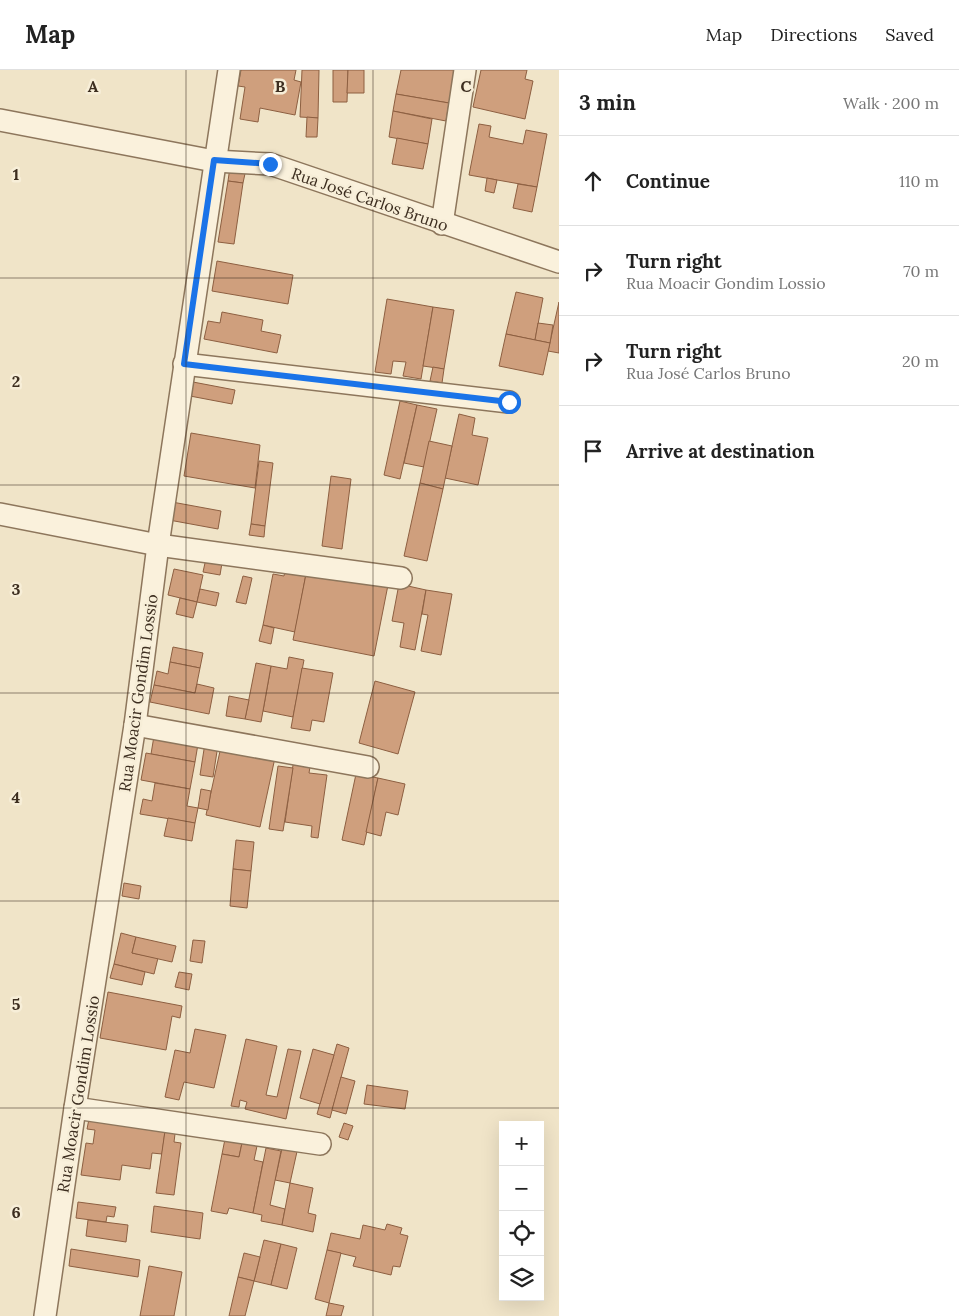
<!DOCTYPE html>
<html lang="en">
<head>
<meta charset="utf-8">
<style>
  body { margin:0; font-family:Lora,serif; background:#f6f6f6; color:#222 }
  .controls { position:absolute; right:15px; bottom:15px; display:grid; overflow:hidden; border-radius:0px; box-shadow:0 5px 20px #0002 }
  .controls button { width:45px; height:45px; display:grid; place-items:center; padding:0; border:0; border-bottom:1px solid #e0e0e0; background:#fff; color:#222; font:25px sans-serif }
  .stop { position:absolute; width:15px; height:15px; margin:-11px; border:4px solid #1a73e8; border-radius:50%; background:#fff }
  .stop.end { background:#1a73e8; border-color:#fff; box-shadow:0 1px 5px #0008 }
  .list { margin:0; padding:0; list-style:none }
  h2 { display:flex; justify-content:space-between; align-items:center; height:65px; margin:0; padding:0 20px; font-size:21px }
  h2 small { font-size:16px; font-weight:400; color:#767676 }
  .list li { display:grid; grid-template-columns:32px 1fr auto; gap:15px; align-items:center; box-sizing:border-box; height:90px; padding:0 20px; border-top:1px solid #e0e0e0 }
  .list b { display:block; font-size:19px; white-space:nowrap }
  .list p { margin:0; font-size:16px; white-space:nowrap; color:#767676 }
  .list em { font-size:16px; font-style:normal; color:#767676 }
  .icon { flex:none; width:28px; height:28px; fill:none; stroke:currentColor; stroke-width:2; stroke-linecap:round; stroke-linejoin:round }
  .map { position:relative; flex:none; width:559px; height:1246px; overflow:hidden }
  header { display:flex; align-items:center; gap:30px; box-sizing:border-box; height:70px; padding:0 25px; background:#fff; border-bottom:1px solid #e0e0e0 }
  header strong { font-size:24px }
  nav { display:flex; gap:28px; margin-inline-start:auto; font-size:18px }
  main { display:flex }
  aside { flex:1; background:#fff }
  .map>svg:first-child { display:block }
</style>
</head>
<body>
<header>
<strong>Map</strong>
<nav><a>Map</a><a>Directions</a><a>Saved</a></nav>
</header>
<main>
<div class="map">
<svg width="559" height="1246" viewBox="0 0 559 1246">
  <rect width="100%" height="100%" fill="#f0e4c8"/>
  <g fill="#cf9f7d" stroke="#8d5f41">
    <polygon points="241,0 296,0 294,10 301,12 295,45 260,38 258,52 240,49 245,17 238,16"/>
    <polygon points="302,0 319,0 318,48 300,47"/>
    <polygon points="333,0 348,0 347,32 333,32"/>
    <polygon points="348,0 364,0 364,23 347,23"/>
    <polygon points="401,0 455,0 449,33 396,24"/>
    <polygon points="481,0 527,0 525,9 533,11 525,49 473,37"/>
    <polygon points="396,24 449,33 446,51 393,41"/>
    <polygon points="393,41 432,49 428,74 389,67"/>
    <polygon points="307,47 318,48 317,67 306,67"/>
    <polygon points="479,54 491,56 489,67 523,74 526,60 547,64 537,117 469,105"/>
    <polygon points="397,68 428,74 423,99 392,94"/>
    <polygon points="230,97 246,99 243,113 228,111"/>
    <polygon points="487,108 497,110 494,123 485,121"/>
    <polygon points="228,111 243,113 234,174 218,172"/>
    <polygon points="518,114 537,117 532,142 513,138"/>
    <polygon points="217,191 293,205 288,234 212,221"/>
    <polygon points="516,222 543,228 535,270 506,264"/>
    <polygon points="387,229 433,237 421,309 403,306 406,292 393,291 391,304 375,302"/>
    <polygon points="559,232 559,283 548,281"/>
    <polygon points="433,237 454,240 444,299 423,296"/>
    <polygon points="222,242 263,250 261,261 281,265 277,283 204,269 208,251 220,253"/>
    <polygon points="538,253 553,255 550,273 535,270"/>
    <polygon points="506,264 550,273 543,305 499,296"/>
    <polygon points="433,297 444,299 442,313 430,311"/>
    <polygon points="193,312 235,320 232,334 190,326"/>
    <polygon points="400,331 417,335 400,409 384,405"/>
    <polygon points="417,335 437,339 424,397 404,393"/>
    <polygon points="459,344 475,348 472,365 488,368 478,415 445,408"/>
    <polygon points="191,363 260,375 255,418 184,406"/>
    <polygon points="429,371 452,376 443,419 420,413"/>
    <polygon points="259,391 273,393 265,456 251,454"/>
    <polygon points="331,406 351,409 342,479 322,476"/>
    <polygon points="420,413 443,419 427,491 404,486"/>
    <polygon points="172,432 221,441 218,459 169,450"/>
    <polygon points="251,454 265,456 264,467 249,465"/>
    <polygon points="207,484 223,487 220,505 203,502"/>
    <polygon points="286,496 307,499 295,562 263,555 273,504 284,506"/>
    <polygon points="174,499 203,505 197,532 168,525"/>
    <polygon points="307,499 388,515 374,586 293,570"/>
    <polygon points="243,506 252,508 246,534 236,532"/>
    <polygon points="399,514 426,520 415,580 400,577 404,553 392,551"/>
    <polygon points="200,519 219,523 216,536 197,532"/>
    <polygon points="426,520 452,524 441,585 421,581 428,545 422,544"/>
    <polygon points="180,528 197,532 193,548 176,544"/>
    <polygon points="263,555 274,558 271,574 259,571"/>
    <polygon points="173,577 203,583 200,598 170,592"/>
    <polygon points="289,587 304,590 293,647 263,641 271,596 287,599"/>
    <polygon points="170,592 200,598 195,623 154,615 157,601 168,604"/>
    <polygon points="256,593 271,596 261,652 245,649"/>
    <polygon points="302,598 333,603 324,652 312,650 310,661 291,658"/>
    <polygon points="375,611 415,622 398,684 359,673"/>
    <polygon points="197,614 214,618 209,644 150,632 154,615 195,623"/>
    <polygon points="229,626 249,630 245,649 226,646"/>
    <polygon points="154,666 198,674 195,692 151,684"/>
    <polygon points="222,672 276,683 260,757 206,745"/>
    <polygon points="205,673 218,675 213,707 200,705"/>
    <polygon points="146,683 195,692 190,719 141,710"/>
    <polygon points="294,688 311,691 309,703 327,705 318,768 311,767 312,756 285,752"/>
    <polygon points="278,696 293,698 283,761 269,759"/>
    <polygon points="356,704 378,708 364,775 342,770"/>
    <polygon points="378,708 405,714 398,745 386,742 381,766 366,762"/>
    <polygon points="155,713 190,719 187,736 198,738 195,753 140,744 143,729 152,731"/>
    <polygon points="201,719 211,721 208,740 198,738"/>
    <polygon points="168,748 195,753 192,771 164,766"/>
    <polygon points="236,770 254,772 251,801 233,799"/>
    <polygon points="233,799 251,801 247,838 230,836"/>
    <polygon points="124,813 141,816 139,829 122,826"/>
    <polygon points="121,863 136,867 132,883 158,888 154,904 114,894"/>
    <polygon points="136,867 176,876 172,892 132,883"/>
    <polygon points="193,870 205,871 202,893 190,891"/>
    <polygon points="114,894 145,902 142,915 110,908"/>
    <polygon points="179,902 192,904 189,920 175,917"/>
    <polygon points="108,922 182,936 180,948 172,946 166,980 100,968"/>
    <polygon points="195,959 226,965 214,1018 184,1012 179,1030 165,1027 175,980 190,983"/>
    <polygon points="246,969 277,976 266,1025 277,1027 288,979 301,981 286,1049 245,1039 247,1032 240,1030 239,1037 231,1036"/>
    <polygon points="337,974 349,978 330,1048 317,1044"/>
    <polygon points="313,979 334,985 320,1034 300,1028"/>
    <polygon points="341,1007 355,1011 346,1044 332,1040"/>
    <polygon points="367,1015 408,1021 405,1039 364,1034"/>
    <polygon points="90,1044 166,1054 162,1084 152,1083 150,1099 122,1095 120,1110 81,1105 86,1073 93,1074 95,1060 87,1059"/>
    <polygon points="344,1053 353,1056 348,1070 339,1067"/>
    <polygon points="166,1054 176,1056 174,1072 181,1073 174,1125 156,1123"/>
    <polygon points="225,1069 242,1073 239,1087 222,1084"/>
    <polygon points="242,1073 257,1076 254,1090 263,1092 253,1143 229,1138 227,1144 211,1141 222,1084 239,1087"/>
    <polygon points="283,1074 298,1077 290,1113 275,1110"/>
    <polygon points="266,1078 281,1081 270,1135 285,1139 282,1155 261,1151 262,1145 253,1143"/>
    <polygon points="290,1113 313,1118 308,1143 316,1145 313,1162 282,1155"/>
    <polygon points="78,1132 116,1137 114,1147 107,1146 106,1152 76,1148"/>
    <polygon points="154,1136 203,1143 200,1169 151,1162"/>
    <polygon points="88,1150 128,1155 126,1172 86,1166"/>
    <polygon points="387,1154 402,1158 400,1164 408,1166 400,1197 393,1196 391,1205 353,1196 356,1187 327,1180 331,1163 360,1169 363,1155 385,1160"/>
    <polygon points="264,1170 281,1174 271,1215 254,1211"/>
    <polygon points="281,1174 297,1178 287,1219 271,1215"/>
    <polygon points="71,1179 140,1190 138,1207 69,1196"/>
    <polygon points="327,1180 341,1183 329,1233 315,1229"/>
    <polygon points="244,1183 260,1187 254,1211 238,1207"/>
    <polygon points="149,1196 182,1202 174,1246 140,1246"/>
    <polygon points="238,1207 254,1211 245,1246 229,1246"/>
    <polygon points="329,1233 344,1236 341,1246 326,1246"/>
  </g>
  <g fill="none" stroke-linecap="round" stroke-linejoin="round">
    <g stroke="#8d765c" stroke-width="24">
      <g id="minor">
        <polyline points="0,50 214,91 270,94 559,192"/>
        <polyline points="442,154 465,0"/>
        <polyline points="184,294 509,332"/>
        <polyline points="0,444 158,475 401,508"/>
        <polyline points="135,655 368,697"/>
        <polyline points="75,1038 320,1074"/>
        <polyline points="45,1246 75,1038 135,655 158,475 229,0"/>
      </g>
    </g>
    <use href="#minor" stroke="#faf1dc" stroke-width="21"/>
  </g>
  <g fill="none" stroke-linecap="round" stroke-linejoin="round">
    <polyline stroke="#1a73e8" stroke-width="6" points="270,94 214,90 184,294 509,332"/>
  </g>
  <path fill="none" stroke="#3d2e20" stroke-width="1" stroke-opacity="0.55" d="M 186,0 L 186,1246M 373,0 L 373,1246M 0,208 L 559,208M 0,415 L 559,415M 0,623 L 559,623M 0,831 L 559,831M 0,1038 L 559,1038"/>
  <g text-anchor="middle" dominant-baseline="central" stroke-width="5" stroke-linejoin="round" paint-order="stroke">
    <g font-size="16" fill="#3d2e20" stroke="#f7eed8">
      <text transform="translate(370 129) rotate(19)">Rua José Carlos Bruno</text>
      <text transform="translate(138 623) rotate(-82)">Rua Moacir Gondim Lossio</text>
      <text transform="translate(78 1024) rotate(-81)">Rua Moacir Gondim Lossio</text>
    </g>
  </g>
  <g font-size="16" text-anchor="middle" font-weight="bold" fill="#3d2e20" stroke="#f7eed8" stroke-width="5" stroke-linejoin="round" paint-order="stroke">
    <text x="93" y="22">A</text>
    <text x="280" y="22">B</text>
    <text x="466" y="22">C</text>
    <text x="16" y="110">1</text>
    <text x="16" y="317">2</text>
    <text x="16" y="525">3</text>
    <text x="16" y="733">4</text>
    <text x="16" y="940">5</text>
    <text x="16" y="1148">6</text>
  </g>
</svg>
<div class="controls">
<button>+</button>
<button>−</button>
<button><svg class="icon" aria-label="locate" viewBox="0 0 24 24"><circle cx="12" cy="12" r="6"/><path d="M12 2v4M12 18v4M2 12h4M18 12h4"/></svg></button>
<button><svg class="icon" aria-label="layers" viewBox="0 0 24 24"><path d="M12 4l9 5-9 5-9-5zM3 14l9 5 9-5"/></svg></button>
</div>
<div class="stop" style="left:509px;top:332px"></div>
<div class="stop end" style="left:270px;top:94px"></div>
</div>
<aside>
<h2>3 min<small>Walk · 200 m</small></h2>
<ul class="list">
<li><svg class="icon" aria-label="ahead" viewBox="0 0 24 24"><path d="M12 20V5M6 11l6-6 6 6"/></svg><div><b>Continue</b></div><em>110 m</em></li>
<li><svg class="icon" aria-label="right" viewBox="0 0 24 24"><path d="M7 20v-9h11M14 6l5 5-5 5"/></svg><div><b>Turn right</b><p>Rua Moacir Gondim Lossio</p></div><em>70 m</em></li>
<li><svg class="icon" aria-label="right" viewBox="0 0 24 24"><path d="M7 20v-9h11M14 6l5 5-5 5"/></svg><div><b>Turn right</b><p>Rua José Carlos Bruno</p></div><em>20 m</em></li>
<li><svg class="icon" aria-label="arrive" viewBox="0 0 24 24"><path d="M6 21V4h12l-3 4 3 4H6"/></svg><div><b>Arrive at destination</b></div></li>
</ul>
</aside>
</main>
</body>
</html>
